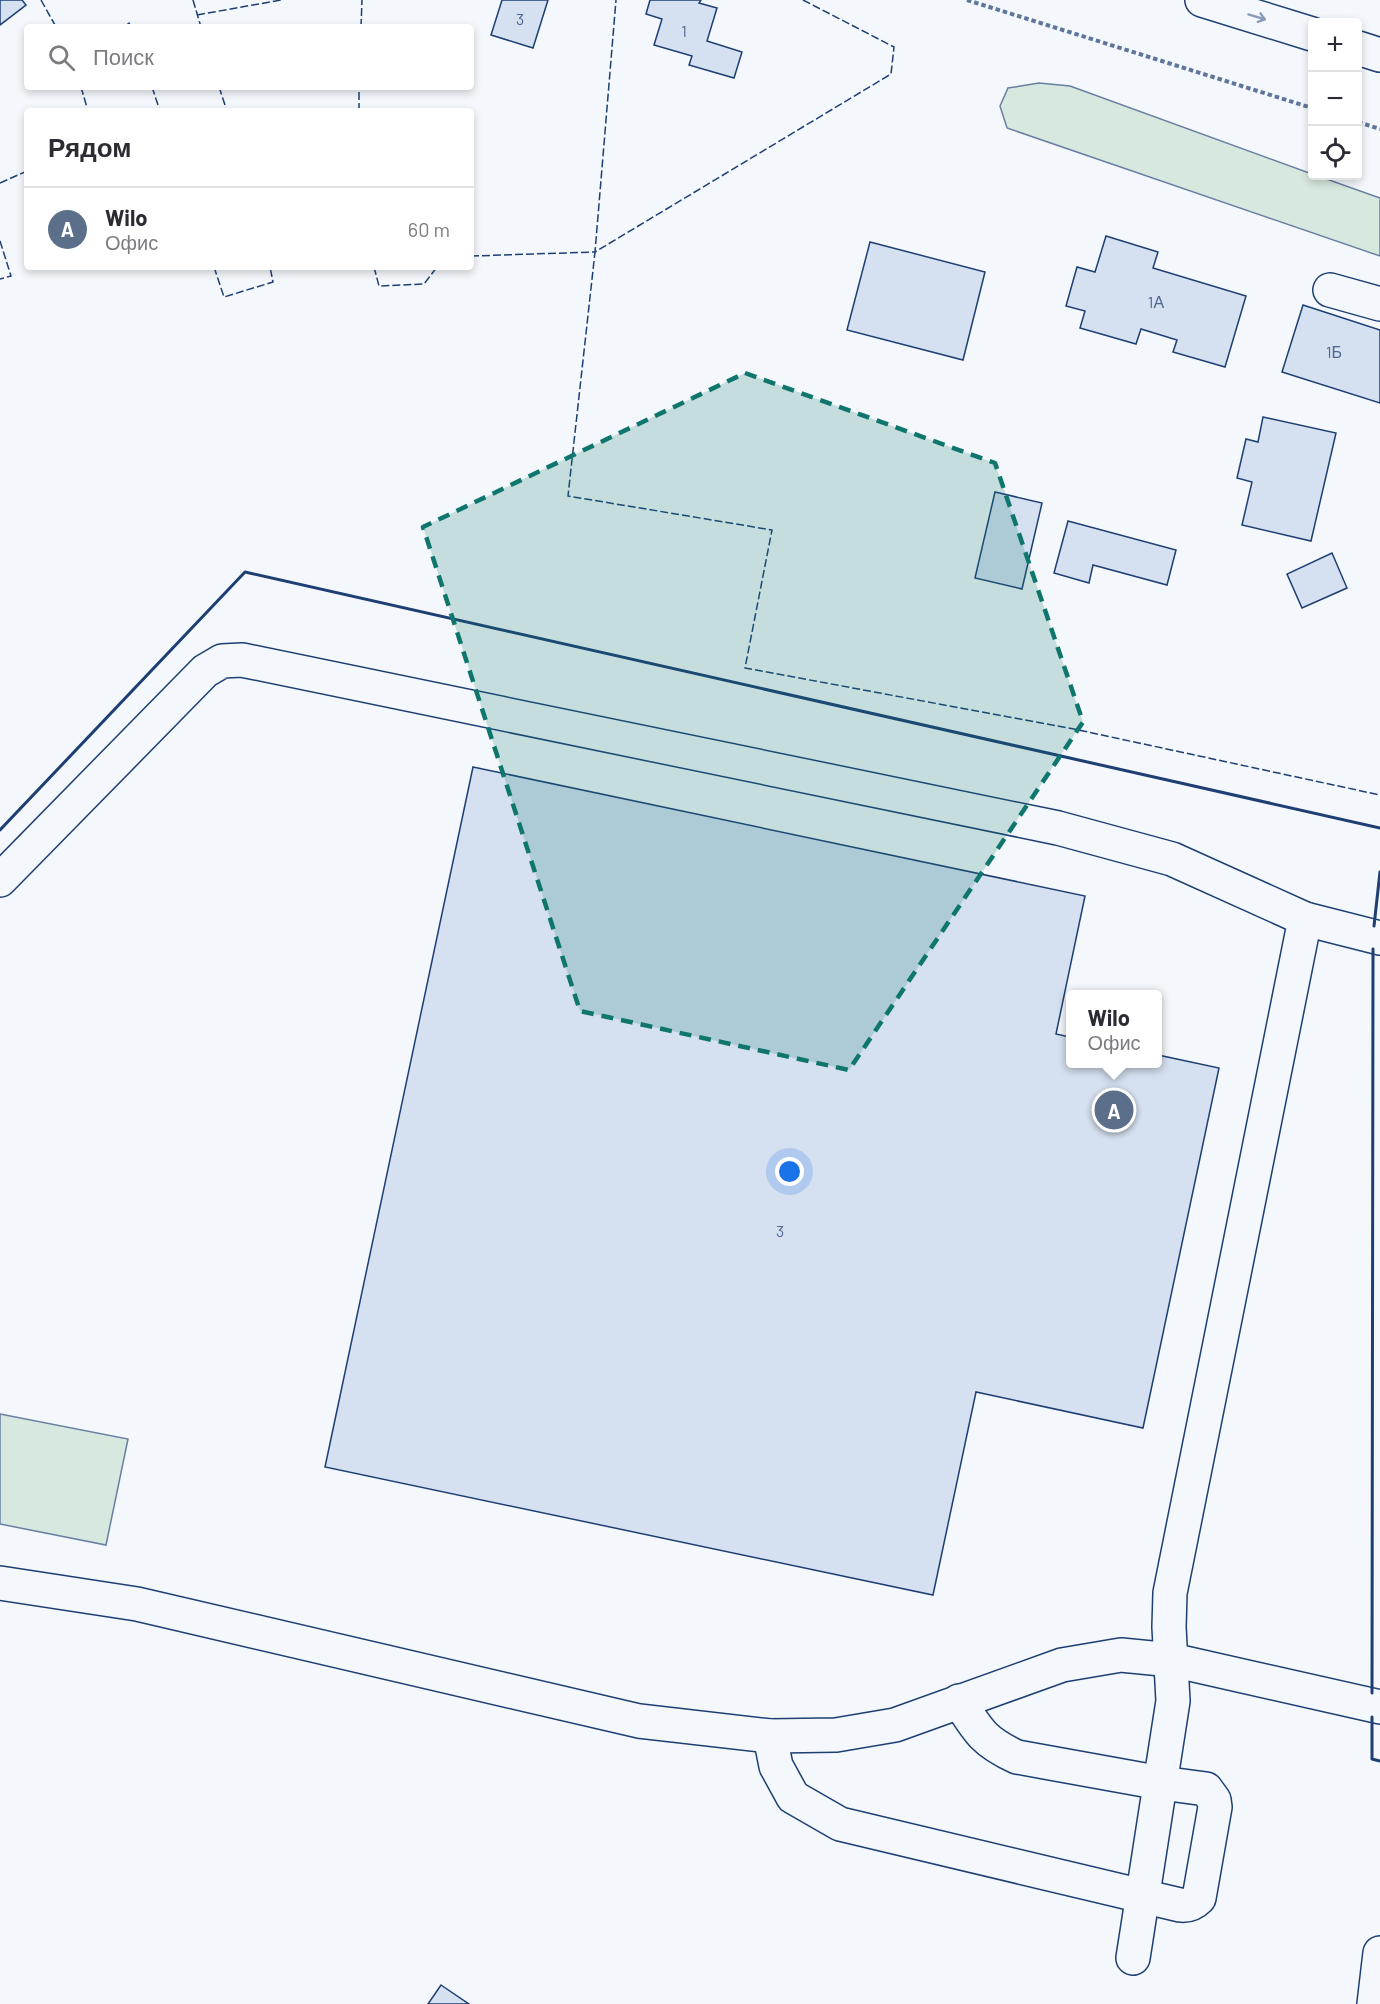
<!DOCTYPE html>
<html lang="ru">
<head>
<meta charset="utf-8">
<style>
  body { margin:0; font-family:Barlow,sans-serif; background:#f2f2f3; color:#2b2b33 }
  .controls { position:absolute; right:18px; top:18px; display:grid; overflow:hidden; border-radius:6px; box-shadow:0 3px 9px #0003 }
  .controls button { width:54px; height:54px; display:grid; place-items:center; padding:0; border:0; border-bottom:2px solid #e1e1e2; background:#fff; color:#2b2b33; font:30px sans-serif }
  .you { position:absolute; left:790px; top:1172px; width:21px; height:21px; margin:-15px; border:4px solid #fff; border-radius:50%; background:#1a73e8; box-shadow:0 0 0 9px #1a73e833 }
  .badge { display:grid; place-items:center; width:39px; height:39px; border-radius:50%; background:#db2777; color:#fff; font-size:20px; font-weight:700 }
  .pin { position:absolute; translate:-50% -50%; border:3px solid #fff; box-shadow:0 2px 6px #0006 }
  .popup { position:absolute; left:1066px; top:990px; width:96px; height:78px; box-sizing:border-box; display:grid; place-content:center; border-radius:6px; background:#fff; filter:drop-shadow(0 2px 4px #0005); font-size:20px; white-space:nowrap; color:#7c7c81 }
  .popup b { font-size:22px; color:#2b2b33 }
  .popup::after { content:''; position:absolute; left:50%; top:100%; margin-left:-12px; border:12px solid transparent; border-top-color:#fff }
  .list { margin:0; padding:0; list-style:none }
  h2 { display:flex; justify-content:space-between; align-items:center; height:78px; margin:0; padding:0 24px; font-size:26px }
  h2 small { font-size:20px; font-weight:400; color:#7c7c81 }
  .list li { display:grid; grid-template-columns:39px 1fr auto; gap:18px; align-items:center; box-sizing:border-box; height:84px; padding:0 24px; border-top:2px solid #e1e1e2 }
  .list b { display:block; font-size:22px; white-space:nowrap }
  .list p { margin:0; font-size:20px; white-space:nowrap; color:#7c7c81 }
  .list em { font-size:20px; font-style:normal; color:#7c7c81 }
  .icon { flex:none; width:33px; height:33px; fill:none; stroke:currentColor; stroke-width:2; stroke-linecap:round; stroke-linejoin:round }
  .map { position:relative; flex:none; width:1380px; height:2004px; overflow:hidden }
  .search { position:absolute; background:#fff; box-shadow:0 3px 9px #0003; left:24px; top:24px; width:450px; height:66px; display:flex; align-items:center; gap:15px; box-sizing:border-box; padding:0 21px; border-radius:6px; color:#7c7c81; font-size:22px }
  .panel { position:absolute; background:#fff; box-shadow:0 3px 9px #0003; left:24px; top:108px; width:450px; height:162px; border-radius:6px }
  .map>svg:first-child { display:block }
</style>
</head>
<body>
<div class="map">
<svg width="1380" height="2004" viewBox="0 0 1380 2004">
  <rect width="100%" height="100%" fill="#f4f7fb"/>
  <g fill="#d7e8df" stroke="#687fa3" stroke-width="1.5">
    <polygon points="1039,83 1070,86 1312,174 1312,176 1318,176 1380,198 1380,256 1007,128 1000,106 1008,88"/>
    <polygon points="0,1414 128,1439 106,1545 0,1524"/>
  </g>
  <g fill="#d5e0f0" stroke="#1d3f73" stroke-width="1.5">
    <polygon points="0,0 22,0 26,5 0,25"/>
    <polygon points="502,0 548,0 533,48 491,35"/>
    <polygon points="650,0 701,0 699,3 717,8 707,41 742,52 734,78 689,65 692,56 654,45 662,19 646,14"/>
    <polygon points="1106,236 1158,252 1153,268 1246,296 1225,367 1173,352 1177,340 1141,329 1136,344 1080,328 1085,311 1066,306 1077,267 1095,272"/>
    <polygon points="870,242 985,272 963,360 847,330"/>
    <polygon points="1303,305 1380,330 1380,403 1282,372"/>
    <polygon points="1263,417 1336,433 1311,541 1242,525 1252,482 1237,478 1246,439 1258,442"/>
    <polygon points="995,492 1042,503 1022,589 975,578"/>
    <polygon points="1068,521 1176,550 1167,585 1093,565 1089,583 1054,573"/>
    <polygon points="1332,553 1347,588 1302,608 1287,574"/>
    <polygon points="473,767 1085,896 1056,1034 1070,1037 1070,1064 1158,1064 1158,1055 1219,1068 1143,1428 976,1392 933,1595 325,1467"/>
    <polygon points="441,1985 469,2004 428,2004"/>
  </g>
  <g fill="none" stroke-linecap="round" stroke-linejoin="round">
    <g stroke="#1d3f73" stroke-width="36">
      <g id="minor">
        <polyline points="1330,290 1380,304"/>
        <polyline points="0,880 205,671 222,661 242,660 1058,828 1172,859 1305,919 1380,938"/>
        <polyline points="0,1583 137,1604 639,1721 770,1736 836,1735 895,1725 1062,1665 1121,1655 1172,1660 1380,1707"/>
        <path d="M 770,1736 L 776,1766 L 793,1797 L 840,1824 L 1180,1905 C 1188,1906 1193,1904 1199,1898 L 1215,1807 L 1214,1800 L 1206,1789 L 1161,1783 L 1017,1757 C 984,1742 978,1731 959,1701"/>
        <polyline points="1133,1958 1173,1701 1169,1627 1170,1593 1305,919"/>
        <polyline points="1374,2004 1380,1953"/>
      </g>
    </g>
    <g stroke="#1d3f73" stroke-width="36">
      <g id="highway">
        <polyline points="1202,0 1312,34"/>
        <polyline points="1358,48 1380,55"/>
      </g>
    </g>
    <g stroke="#5e769c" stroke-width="4" stroke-dasharray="4.5 3" stroke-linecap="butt">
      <polyline points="967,0 1312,108"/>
      <polyline points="1358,122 1380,129"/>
    </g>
    <use href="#minor" stroke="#f4f7fb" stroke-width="33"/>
    <use href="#highway" stroke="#f4f7fb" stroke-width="33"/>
    <g stroke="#1d3f73" stroke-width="1.5" stroke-dasharray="8 3" stroke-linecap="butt">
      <polyline points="41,0 56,27"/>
      <polyline points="193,0 201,27"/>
      <polyline points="803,0 894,47 891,74 595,252 568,496 772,530 745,668 1074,729 1380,795"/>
      <polyline points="197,15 281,0"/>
      <polyline points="124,27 129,23 131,27"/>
      <polyline points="361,27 362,0"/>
      <polyline points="81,87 88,111"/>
      <polyline points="152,87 160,111"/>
      <polyline points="219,87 227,111"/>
      <polyline points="359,111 359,87"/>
      <polyline points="0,183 27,171"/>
      <polyline points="0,241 11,276 0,279"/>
      <polyline points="471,256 595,252 616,0"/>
      <polyline points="214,267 224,297 273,282 270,267"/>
      <polyline points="374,267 379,286 424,284 437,267"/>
    </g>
    <g stroke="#1d3f73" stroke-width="3">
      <polyline points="0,830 245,572 1380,828"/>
      <polyline points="1374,926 1380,872"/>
      <polyline points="1372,1693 1373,949"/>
      <polyline points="1372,1717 1372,1759 1380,1761"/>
    </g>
  </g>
  <defs><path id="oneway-shaft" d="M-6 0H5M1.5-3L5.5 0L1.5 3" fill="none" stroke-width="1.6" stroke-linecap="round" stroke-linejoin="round" transform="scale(1.5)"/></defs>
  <use stroke="#889bb7" href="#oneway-shaft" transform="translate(1257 17) rotate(17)"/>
  <path fill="#0f766e" fill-opacity="0.2" stroke="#0f766e" stroke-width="4.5" stroke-dasharray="12 8" stroke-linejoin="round" d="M 745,373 L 995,463 L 1083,722 L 849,1070 L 580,1011 L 423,527 Z"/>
  <g text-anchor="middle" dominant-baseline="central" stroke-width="4.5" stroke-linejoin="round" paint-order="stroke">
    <g font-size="16" fill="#4b6792">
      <text x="520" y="18">3</text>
      <text x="684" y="30">1</text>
      <text x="1156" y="301">1А</text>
      <text x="1334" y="351">1Б</text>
      <text x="780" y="1230">3</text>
    </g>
  </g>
</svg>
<div class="controls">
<button>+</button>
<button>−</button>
<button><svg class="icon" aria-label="locate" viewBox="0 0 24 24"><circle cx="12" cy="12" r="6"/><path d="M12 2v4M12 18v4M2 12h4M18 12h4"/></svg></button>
</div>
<div class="you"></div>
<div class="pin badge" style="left:1114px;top:1110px;background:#5c6f8a">A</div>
<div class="popup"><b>Wilo</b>Офис</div>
<div class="search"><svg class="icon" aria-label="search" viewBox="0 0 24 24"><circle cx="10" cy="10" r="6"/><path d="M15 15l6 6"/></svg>Поиск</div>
<section class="panel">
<h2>Рядом<small></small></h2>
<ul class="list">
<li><span class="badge" style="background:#5c6f8a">A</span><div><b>Wilo</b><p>Офис</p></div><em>60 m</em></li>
</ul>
</section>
</div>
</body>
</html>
